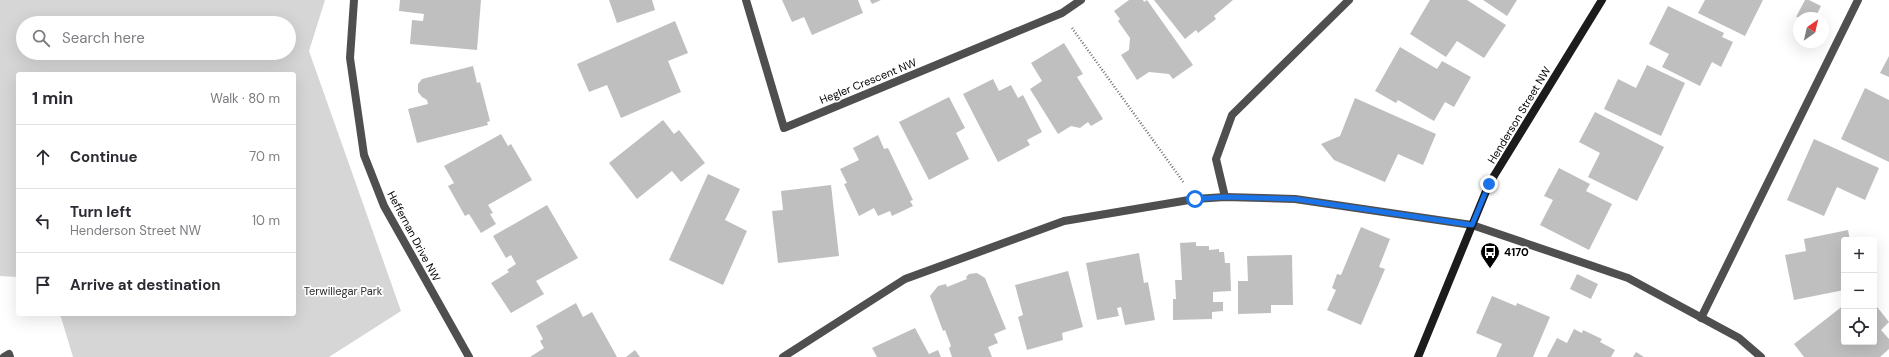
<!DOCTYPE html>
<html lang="en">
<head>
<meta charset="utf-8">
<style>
  body { margin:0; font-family:"DM Sans",sans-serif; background:#f2f2f3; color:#2b2b33 }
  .controls { position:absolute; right:12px; bottom:12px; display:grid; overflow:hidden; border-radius:4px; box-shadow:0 4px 16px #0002 }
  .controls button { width:36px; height:36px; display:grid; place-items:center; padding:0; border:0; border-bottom:1px solid #e1e1e2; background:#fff; color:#2b2b33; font:20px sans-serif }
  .compass { position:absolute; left:1793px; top:12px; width:36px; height:36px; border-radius:50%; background:#fff; box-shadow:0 4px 16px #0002; rotate:34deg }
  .stop { position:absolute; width:12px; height:12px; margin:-9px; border:3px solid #1a73e8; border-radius:50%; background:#fff }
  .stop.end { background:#1a73e8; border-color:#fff; box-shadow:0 1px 4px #0008 }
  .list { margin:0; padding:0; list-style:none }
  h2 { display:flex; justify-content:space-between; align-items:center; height:52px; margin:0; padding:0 16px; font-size:17px }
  h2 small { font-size:13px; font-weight:400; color:#7c7c81 }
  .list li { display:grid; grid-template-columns:26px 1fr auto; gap:12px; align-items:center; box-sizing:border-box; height:64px; padding:0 16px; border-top:1px solid #e1e1e2 }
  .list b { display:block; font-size:15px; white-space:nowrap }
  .list p { margin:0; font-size:13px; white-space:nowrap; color:#7c7c81 }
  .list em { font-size:13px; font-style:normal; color:#7c7c81 }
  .icon { flex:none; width:22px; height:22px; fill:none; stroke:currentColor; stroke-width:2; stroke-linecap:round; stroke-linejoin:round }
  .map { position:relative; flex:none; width:1889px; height:357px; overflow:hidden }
  .search { position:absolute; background:#fff; box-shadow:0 4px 16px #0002; left:16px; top:16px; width:280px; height:44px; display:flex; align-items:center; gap:10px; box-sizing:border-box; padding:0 14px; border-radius:22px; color:#7c7c81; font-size:15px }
  .panel { position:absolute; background:#fff; box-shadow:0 4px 16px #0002; left:16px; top:72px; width:280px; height:244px; border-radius:4px }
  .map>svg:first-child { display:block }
</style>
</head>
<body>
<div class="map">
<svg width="1889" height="357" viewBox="0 0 1889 357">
  <rect width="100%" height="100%" fill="#fff"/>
  <path fill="#d6d6d6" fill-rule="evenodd" d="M 0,0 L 325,0 L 309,51 L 401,311 L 329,357 L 73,357 L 60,314 L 294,314 L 294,74 L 18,74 L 18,277 L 0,276 ZM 23,23 L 289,23 L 289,53 L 23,53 Z"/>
  <g fill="#bfbfbf">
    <polygon points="400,0 481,0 477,50 410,44 412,20 423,21 424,14 399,11"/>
    <polygon points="609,0 652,0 655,10 617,23"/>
    <polygon points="782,0 858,0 863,13 812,35 804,17 792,22"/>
    <polygon points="870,0 881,0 872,4"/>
    <polygon points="1129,0 1143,0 1144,2 1147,0 1193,65 1173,79 1169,74 1149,72 1137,80 1121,55 1129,50 1130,38 1118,21 1120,19 1114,11"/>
    <polygon points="1154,0 1233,0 1214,16 1216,19 1198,33 1196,30 1185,39"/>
    <polygon points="1430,0 1467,0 1506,25 1484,58 1457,41 1446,57 1410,34"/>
    <polygon points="1483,0 1517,0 1507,16"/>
    <polygon points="1705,0 1763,0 1745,36 1698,13"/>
    <polygon points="1805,0 1809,0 1821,6 1815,18 1796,17"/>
    <polygon points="1668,6 1724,33 1722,37 1733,42 1721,67 1712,62 1700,86 1662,67 1669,54 1649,44"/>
    <polygon points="675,21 688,53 668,61 681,92 621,118 607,85 589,92 577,64"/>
    <polygon points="1064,43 1083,74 1077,77 1103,119 1091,126 1088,122 1080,128 1071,126 1058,134 1030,89 1042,81 1031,63"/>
    <polygon points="1400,47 1437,69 1442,61 1471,77 1454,107 1445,102 1434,121 1398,100 1396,103 1375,91"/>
    <polygon points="1889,56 1889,77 1880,73"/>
    <polygon points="1647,65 1685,83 1661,136 1604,109 1618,79 1636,88"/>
    <polygon points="473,66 477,83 480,82 490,121 487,122 488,125 417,143 408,109 428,104 427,100 422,97 418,92 418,84 422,79"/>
    <polygon points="993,79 999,91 1011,85 1018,98 1023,95 1042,132 1027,140 1030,145 998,162 963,94"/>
    <polygon points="1865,88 1889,100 1889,162 1841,139"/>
    <polygon points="949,97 965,128 956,133 969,159 929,180 899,122"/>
    <polygon points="1355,98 1436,134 1423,165 1398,154 1385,182 1334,160 1321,144 1340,136"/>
    <polygon points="1595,112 1664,147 1637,201 1588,177 1600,153 1579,142"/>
    <polygon points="663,120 674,134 679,130 705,163 681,182 672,171 637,199 609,163"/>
    <polygon points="501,134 508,146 511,144 532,180 488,205 493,213 490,214 496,224 481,233 469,214 465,216 448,186 454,183 444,166"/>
    <polygon points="878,135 884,149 888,148 913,200 910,201 913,206 892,216 890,211 878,216 874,208 859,216 844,184 847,183 840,169 859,160 853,148"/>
    <polygon points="1814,139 1879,168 1865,200 1837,187 1824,216 1787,200"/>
    <polygon points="1559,168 1590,184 1586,191 1612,204 1589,250 1540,225 1553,200 1544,196"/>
    <polygon points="708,174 740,189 725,220 747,231 723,285 669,260"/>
    <polygon points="831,185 839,256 778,263 772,211 783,210 781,191"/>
    <polygon points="547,205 578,258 536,281 544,294 511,313 491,283 509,272 507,270 516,264 511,255 506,258 493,236"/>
    <polygon points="1361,227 1390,239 1379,267 1385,269 1361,325 1327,310 1336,290 1332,288 1337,274 1341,275"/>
    <polygon points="1848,230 1850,240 1844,240 1844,290 1794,300 1785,255 1806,251 1804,239"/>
    <polygon points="1196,242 1196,246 1209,246 1209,250 1219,249 1219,252 1224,252 1225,263 1230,263 1231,291 1213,292 1213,302 1223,302 1223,311 1212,312 1212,319 1173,320 1173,299 1176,299 1175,280 1182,280 1180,243"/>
    <polygon points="1139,253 1144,283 1148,282 1155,320 1125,325 1121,307 1117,308 1119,316 1097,320 1086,263"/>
    <polygon points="1292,255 1293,305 1271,305 1271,313 1238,314 1238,281 1248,281 1247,256"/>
    <polygon points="1068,271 1083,327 1062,333 1063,340 1027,350 1018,317 1023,315 1015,285"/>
    <polygon points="977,273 985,278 1006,329 994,334 998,343 988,347 992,357 952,357 949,348 951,346 945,330 943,331 930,296 938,286 946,284 947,287 967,279 966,277 969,274"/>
    <polygon points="1577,274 1598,284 1591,299 1570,289"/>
    <polygon points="1492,296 1516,306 1517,303 1550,317 1533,357 1496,357 1502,344 1476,333"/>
    <polygon points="576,303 583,317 592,312 617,357 530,357 544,348 540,341 543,339 536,326"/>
    <polygon points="1874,303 1889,322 1881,330 1889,339 1889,349 1880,357 1804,357 1794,344 1844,305 1844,342 1874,342"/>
    <polygon points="915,328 929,354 938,350 941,357 877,357 872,348"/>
    <polygon points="1574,329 1582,333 1583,330 1602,339 1600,342 1615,350 1611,357 1547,357 1557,338 1567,343"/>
    <polygon points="635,350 640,357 626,357"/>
    <polygon points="1636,352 1644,357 1633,357"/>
  </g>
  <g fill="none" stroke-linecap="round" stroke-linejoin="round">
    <polyline stroke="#717171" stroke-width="2.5" stroke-dasharray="1 2" stroke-linecap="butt" points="1072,28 1184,183"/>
    <g stroke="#4f4f4f" stroke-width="8">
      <polyline points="1225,197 1216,159 1232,115 1349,0"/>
      <polyline points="1701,318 1858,0"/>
      <polyline points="783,357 905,279 1064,221 1195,199 1225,197 1295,199 1472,225 1628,278 1739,338 1761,357"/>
    </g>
    <g stroke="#4f4f4f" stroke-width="8">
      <polyline points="354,0 350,58 364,155 384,206 469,357"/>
      <polyline points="746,0 784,128 1062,13 1081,0"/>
      <polyline points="4,357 9,354 10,357"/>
    </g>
    <polyline stroke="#1c1c1c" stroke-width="8" points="1418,357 1489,184 1602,0"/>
  </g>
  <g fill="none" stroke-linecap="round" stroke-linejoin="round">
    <polyline stroke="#1a73e8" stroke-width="5" points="1195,199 1225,197 1295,199 1472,225 1489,184"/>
  </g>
  <defs>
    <g id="bus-pin" transform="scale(1)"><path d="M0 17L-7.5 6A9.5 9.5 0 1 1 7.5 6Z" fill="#000" stroke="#fff"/><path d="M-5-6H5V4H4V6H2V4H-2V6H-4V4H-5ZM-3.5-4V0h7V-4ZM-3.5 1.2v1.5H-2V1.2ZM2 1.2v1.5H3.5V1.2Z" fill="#fff"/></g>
  </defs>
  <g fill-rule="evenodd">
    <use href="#bus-pin" x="1490" y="252"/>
  </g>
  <g text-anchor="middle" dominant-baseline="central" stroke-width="3.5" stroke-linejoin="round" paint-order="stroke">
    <g font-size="11" fill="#000" stroke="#fff">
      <text transform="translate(868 81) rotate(-22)">Hegler Crescent NW</text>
      <text transform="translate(1519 115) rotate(-59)">Henderson Street NW</text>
      <text transform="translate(414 236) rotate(62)">Heffernan Drive NW</text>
    </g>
    <g font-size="11" font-weight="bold" fill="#000" stroke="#fff" text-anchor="start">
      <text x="1504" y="252">4170</text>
    </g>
    <g font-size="11" fill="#2d2d2d" stroke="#fff">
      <text x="343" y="291">Terwillegar Park</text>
    </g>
  </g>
</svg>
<div class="controls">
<button>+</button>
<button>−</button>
<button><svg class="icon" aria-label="locate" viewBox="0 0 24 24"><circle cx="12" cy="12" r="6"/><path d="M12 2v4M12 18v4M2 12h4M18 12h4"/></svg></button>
</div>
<svg class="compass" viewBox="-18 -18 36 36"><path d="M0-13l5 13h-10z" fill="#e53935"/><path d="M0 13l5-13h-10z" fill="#7c7c81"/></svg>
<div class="stop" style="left:1195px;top:199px"></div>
<div class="stop end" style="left:1489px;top:184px"></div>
<div class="search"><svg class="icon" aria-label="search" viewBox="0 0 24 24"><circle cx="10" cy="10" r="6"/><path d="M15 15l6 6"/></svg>Search here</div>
<section class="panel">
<h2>1 min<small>Walk · 80 m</small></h2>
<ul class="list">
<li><svg class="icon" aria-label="ahead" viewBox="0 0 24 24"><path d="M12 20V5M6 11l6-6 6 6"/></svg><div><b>Continue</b></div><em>70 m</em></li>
<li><svg class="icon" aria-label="left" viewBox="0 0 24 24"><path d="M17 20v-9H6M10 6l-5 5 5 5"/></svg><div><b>Turn left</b><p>Henderson Street NW</p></div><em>10 m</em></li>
<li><svg class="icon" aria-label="arrive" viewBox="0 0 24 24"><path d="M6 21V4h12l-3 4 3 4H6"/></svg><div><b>Arrive at destination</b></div></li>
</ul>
</section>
</div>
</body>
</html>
